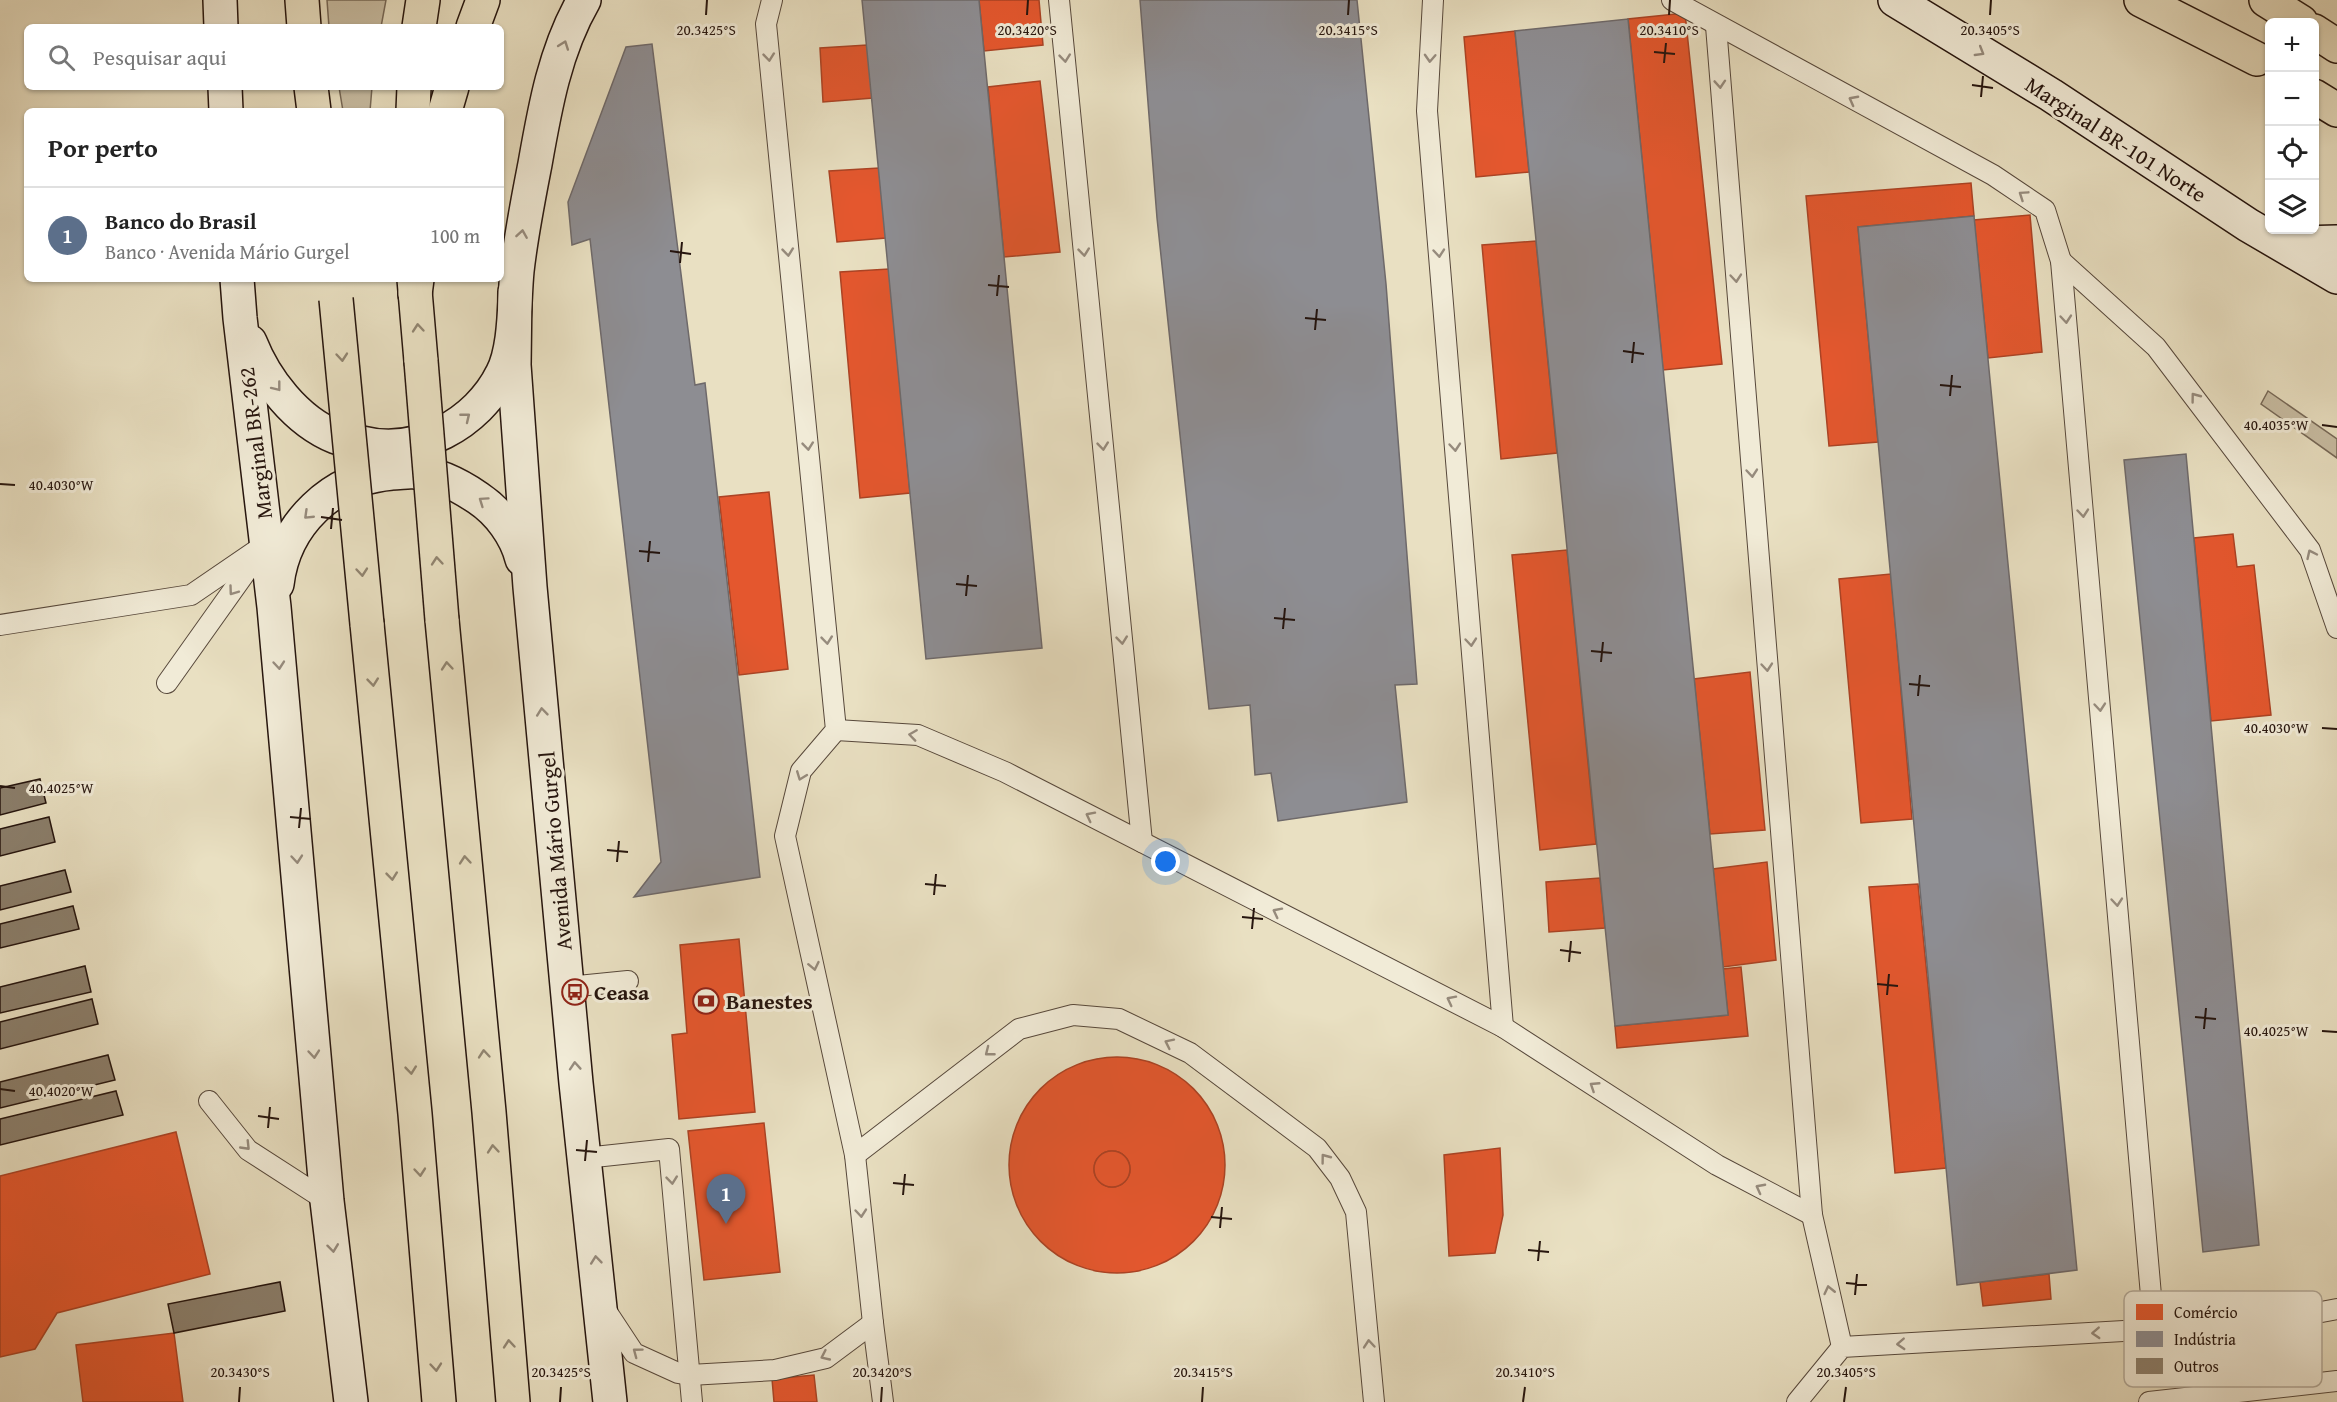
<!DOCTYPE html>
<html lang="pt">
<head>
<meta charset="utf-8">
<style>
  body { margin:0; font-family:"Gentium Book Plus",serif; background:#f2f2f2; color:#222 }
  .controls { position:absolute; right:18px; top:18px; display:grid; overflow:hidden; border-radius:9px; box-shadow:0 2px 4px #0004 }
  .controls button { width:54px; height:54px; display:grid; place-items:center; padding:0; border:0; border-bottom:2px solid #e0e0e0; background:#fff; color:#222; font:30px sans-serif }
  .you { position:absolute; left:1166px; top:862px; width:21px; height:21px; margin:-15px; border:4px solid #fff; border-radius:50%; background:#1a73e8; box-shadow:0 0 0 9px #1a73e833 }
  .badge { display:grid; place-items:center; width:39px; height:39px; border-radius:50%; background:#8f2418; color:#fff; font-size:20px; font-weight:700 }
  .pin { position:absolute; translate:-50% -50px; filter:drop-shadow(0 2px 3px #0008) }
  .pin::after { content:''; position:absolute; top:32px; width:21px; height:18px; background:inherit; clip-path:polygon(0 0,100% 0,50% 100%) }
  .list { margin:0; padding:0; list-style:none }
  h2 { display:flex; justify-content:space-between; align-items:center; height:78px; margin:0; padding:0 24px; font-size:26px }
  h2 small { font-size:20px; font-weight:400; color:#767676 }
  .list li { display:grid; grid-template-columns:39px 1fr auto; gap:18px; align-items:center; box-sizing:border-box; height:96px; padding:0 24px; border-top:2px solid #e0e0e0 }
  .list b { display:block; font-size:22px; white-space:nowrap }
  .list p { margin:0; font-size:20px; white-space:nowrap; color:#767676 }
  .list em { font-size:20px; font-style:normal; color:#767676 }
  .icon { flex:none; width:33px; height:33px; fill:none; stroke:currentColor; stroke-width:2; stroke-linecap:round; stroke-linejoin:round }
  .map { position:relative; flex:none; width:2337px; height:1402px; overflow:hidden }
  .search { position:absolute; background:#fff; box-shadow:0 2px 4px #0004; left:24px; top:24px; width:480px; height:66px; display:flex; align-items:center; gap:15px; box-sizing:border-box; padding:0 21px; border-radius:9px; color:#767676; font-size:22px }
  .panel { position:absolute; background:#fff; box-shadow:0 2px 4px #0004; left:24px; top:108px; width:480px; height:174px; border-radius:9px }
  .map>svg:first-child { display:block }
</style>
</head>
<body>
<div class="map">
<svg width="2337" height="1402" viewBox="0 0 2337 1402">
  <rect width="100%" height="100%" fill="#e9e0c2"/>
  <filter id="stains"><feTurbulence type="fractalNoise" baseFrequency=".00333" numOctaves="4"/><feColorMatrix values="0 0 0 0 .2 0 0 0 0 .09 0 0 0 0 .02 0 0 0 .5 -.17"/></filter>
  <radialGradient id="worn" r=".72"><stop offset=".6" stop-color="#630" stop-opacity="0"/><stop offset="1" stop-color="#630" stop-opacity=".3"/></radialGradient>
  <g fill="#c8bda3" stroke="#776958" stroke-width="1.5">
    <polygon points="327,0 386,0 381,27 329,27"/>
    <polygon points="339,87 372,87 370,111 343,111"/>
    <polygon points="2268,391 2337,439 2337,458 2261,404"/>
  </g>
  <g fill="#e4572e" stroke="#ab4324" stroke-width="1.5">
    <polygon points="979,0 1039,0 1043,45 984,51"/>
    <polygon points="1685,13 1722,364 1663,370 1628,19"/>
    <polygon points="1515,31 1529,172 1476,177 1464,37"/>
    <polygon points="867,45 873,98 823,102 820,48"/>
    <polygon points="1040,81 1060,252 1004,257 988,87"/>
    <polygon points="879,168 886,238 837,242 829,171"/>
    <polygon points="1971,183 1974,216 1858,227 1878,442 1829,446 1806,196"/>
    <polygon points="2030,215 2042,352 1988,358 1974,220"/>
    <polygon points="1536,241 1557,453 1501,459 1482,245"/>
    <polygon points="889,269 910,493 860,498 840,272"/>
    <polygon points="769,492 788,669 739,675 719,497"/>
    <polygon points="2233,534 2237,567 2254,565 2271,715 2211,721 2194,538"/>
    <polygon points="1567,550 1596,844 1540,850 1512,555"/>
    <polygon points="1891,574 1912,819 1861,823 1839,579"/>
    <polygon points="1750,672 1765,830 1710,834 1694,679"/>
    <polygon points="1767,862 1776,960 1723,967 1713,869"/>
    <polygon points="1600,878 1605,928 1549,932 1546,882"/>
    <polygon points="1918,884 1946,1168 1895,1173 1869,887"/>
    <polygon points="739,939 755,1112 679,1119 672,1035 687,1033 680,945"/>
    <polygon points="1741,967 1748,1036 1617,1048 1615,1026 1728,1015 1723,969"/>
    <circle cx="1117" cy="1165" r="108"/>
    <polygon points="764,1123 780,1272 704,1280 688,1131"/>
    <polygon points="176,1132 210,1274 57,1313 35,1349 0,1357 0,1176"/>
    <polygon points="1500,1148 1503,1215 1495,1253 1449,1256 1444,1155"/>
    <circle cx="1112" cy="1169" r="18"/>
    <circle cx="1112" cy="1169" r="18"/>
    <polygon points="2049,1274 2051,1299 1983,1306 1980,1282"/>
    <polygon points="174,1333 183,1402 83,1402 76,1345"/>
    <polygon points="814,1375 817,1402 774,1402 772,1379"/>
  </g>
  <g fill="#8d8d92" stroke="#6e696a" stroke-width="1.5">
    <polygon points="862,0 979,0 1042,648 926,659"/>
    <polygon points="1140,0 1357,0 1386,284 1417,684 1395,685 1407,802 1278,821 1271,773 1255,775 1250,705 1209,709 1157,218"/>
    <polygon points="1628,19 1728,1015 1615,1026 1515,31"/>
    <polygon points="652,44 695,385 705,383 760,877 634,897 661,862 590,239 572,245 568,202 626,47"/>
    <polygon points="1974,216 2077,1270 1957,1285 1858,227"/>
    <polygon points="2186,454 2259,1245 2203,1252 2124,460"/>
  </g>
  <g fill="#8b7f6c" stroke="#26150e" stroke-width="1.5">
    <polygon points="40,779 46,803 0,815 0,788"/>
    <polygon points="49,817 55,842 0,856 0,829"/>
    <polygon points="65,870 71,892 0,910 0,886"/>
    <polygon points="73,906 79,929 0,948 0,924"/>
    <polygon points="85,966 91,992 0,1013 0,987"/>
    <polygon points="92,999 98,1024 0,1049 0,1022"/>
    <polygon points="108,1055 115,1080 0,1108 0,1082"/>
    <polygon points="116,1091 123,1115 0,1145 0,1119"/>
    <polygon points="280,1282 285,1311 174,1333 168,1304"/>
  </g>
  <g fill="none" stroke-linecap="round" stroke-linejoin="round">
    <g stroke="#57483b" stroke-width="22">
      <g id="service">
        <polyline points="772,0 766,24 836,730 801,771 785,836 855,1155 873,1323 883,1402"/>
        <polyline points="1059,0 1142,842"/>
        <polyline points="1433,0 1427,111 1503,1027"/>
        <polyline points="1672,0 1993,175 2045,210 2061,261 2154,1330"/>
        <polyline points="1716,26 1812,1215 1842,1347"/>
        <polyline points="2061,261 2156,347 2310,550 2337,628"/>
        <polyline points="0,625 191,595 267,543"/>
        <polyline points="167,683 258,555"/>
        <polyline points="836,730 918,735 1005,772 1503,1027 1717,1165 1812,1215"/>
        <polyline points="568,987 628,981"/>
        <polyline points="209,1101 248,1150 327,1201"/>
        <polyline points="855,1155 1019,1029 1073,1015 1119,1019 1190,1053 1317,1148 1340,1178 1356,1212 1374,1402"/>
        <polyline points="585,1158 669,1149 692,1402"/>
        <polyline points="605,1309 634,1353 678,1373 690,1375 775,1370 826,1358 873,1323"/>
        <polyline points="1797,1402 1842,1347 2263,1323 2337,1309"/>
        <polyline points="2149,1402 2337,1381"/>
      </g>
    </g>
    <g stroke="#26150e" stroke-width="36">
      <g id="secondary">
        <polyline points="220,0 221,27"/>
        <polyline points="1895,0 2051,95 2248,225 2337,277"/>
        <polyline points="225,87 226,111"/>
        <polyline points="2278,235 2300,243 2337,242"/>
        <polyline points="237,279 240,318 274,607 327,1201 351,1402"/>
        <polyline points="515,292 514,365 530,587 576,1083 610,1402"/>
        <path d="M 250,342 C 265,380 296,421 336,437 C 344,440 354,441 362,443 C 417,457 478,423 502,374 C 516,348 514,301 517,271 C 521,235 528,200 535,164 C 545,107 555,50 584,0"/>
        <path d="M 277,584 C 284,524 332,478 392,473 C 400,473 408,471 415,472 C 438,474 459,485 478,498 C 499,512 516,535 522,559"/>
      </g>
    </g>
    <g stroke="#26150e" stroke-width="36">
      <g id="primary">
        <polyline points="302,0 304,27"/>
        <polyline points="419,27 423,0"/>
        <polyline points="311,87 314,111"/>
        <polyline points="413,111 414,87"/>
        <polyline points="414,279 421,361"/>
        <polyline points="442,620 489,1112 513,1402"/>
        <polyline points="367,624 415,1114 439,1402"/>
      </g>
    </g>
    <g stroke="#26150e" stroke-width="36">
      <g id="motorway">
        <polyline points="2141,0 2257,59"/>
        <polyline points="2266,0 2301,22"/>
        <polyline points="473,27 483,0"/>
        <polyline points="2314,31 2337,46"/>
        <polyline points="2314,96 2337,110"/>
        <polyline points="445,111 452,87"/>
        <polyline points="415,294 417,279"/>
      </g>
    </g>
    <use href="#service" stroke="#f1ebd7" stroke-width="20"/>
    <use href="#secondary" stroke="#f1ebd7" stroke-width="33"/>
    <use href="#primary" stroke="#e9e0c2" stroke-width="33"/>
    <use href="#motorway" stroke="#e9e0c2" stroke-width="33"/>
    <g stroke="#26150e" stroke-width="36" stroke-linecap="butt">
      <g id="primary-bridge">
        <polyline points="336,299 367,624"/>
        <polyline points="421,361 442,620"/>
      </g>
    </g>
    <use href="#primary-bridge" stroke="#e9e0c2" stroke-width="33"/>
  </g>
  <defs><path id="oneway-chevron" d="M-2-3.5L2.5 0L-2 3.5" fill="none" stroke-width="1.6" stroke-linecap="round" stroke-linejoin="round" transform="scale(1.5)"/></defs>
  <g stroke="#968b7d">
    <use href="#oneway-chevron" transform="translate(564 45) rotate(-70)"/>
    <use href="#oneway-chevron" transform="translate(1980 52) rotate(31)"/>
    <use href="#oneway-chevron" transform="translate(769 57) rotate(84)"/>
    <use href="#oneway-chevron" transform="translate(1065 58) rotate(84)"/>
    <use href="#oneway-chevron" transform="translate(1430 58) rotate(93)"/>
    <use href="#oneway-chevron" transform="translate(1720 84) rotate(86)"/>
    <use href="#oneway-chevron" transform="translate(1853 100) rotate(-152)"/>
    <use href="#oneway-chevron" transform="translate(2023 195) rotate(-146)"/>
    <use href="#oneway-chevron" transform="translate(522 234) rotate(-81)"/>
    <use href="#oneway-chevron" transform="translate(788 252) rotate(84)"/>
    <use href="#oneway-chevron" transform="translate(1084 252) rotate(84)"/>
    <use href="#oneway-chevron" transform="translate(1439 253) rotate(85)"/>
    <use href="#oneway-chevron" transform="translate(1736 278) rotate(85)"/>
    <use href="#oneway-chevron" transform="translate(2066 319) rotate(85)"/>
    <use href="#oneway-chevron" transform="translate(277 387) rotate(52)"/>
    <use href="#oneway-chevron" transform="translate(2195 397) rotate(-127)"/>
    <use href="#oneway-chevron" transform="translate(466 417) rotate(-39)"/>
    <use href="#oneway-chevron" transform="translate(808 446) rotate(84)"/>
    <use href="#oneway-chevron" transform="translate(1103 446) rotate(84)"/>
    <use href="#oneway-chevron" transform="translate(1455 447) rotate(85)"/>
    <use href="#oneway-chevron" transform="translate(1752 473) rotate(85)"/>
    <use href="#oneway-chevron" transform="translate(483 501) rotate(-145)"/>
    <use href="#oneway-chevron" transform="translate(2083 513) rotate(85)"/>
    <use href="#oneway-chevron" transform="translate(308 515) rotate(136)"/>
    <use href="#oneway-chevron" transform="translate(2311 554) rotate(-115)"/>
    <use href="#oneway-chevron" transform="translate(233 591) rotate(126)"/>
    <use href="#oneway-chevron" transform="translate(827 640) rotate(84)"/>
    <use href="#oneway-chevron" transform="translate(1122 640) rotate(84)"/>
    <use href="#oneway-chevron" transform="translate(1471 642) rotate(85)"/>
    <use href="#oneway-chevron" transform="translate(279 665) rotate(85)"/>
    <use href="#oneway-chevron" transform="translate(1767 667) rotate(85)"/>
    <use href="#oneway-chevron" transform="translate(2100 707) rotate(85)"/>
    <use href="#oneway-chevron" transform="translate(542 712) rotate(-96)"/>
    <use href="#oneway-chevron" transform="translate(913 735) rotate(-172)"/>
    <use href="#oneway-chevron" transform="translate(801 776) rotate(111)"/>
    <use href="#oneway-chevron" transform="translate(1090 816) rotate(-153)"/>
    <use href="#oneway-chevron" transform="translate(297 859) rotate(85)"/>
    <use href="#oneway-chevron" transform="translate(2117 902) rotate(85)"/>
    <use href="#oneway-chevron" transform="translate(1277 912) rotate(-153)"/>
    <use href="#oneway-chevron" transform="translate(814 966) rotate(78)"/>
    <use href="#oneway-chevron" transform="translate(1451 1000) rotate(-153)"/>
    <use href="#oneway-chevron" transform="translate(1169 1043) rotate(-154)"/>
    <use href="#oneway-chevron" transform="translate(989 1052) rotate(142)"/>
    <use href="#oneway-chevron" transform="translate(314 1054) rotate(85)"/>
    <use href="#oneway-chevron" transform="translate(575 1066) rotate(-94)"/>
    <use href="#oneway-chevron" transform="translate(1594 1086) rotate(-147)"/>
    <use href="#oneway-chevron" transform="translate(246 1146) rotate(46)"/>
    <use href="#oneway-chevron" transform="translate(1325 1158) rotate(-127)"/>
    <use href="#oneway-chevron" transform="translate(672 1180) rotate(84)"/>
    <use href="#oneway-chevron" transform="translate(1760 1188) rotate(-152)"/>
    <use href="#oneway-chevron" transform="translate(861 1213) rotate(85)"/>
    <use href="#oneway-chevron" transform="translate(333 1248) rotate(83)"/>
    <use href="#oneway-chevron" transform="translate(596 1260) rotate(-96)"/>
    <use href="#oneway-chevron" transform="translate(1829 1290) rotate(-103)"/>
    <use href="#oneway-chevron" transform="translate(2096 1333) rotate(177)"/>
    <use href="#oneway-chevron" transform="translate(1369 1344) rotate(-95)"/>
    <use href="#oneway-chevron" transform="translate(1901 1344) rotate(177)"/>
    <use href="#oneway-chevron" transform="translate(637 1352) rotate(-143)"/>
    <use href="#oneway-chevron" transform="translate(825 1356) rotate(155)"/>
  </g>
  <g stroke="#918571">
    <use href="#oneway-chevron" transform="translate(418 328) rotate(-95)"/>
    <use href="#oneway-chevron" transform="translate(342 357) rotate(85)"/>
    <use href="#oneway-chevron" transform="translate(437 561) rotate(-95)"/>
    <use href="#oneway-chevron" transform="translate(362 572) rotate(85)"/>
    <use href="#oneway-chevron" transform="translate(447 666) rotate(-95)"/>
    <use href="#oneway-chevron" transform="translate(373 682) rotate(84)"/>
    <use href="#oneway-chevron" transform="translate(465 860) rotate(-95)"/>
    <use href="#oneway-chevron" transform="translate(392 876) rotate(84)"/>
    <use href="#oneway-chevron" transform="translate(484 1054) rotate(-95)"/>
    <use href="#oneway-chevron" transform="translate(411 1070) rotate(84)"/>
    <use href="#oneway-chevron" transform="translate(493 1149) rotate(-95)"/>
    <use href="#oneway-chevron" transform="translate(420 1172) rotate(85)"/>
    <use href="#oneway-chevron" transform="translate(509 1344) rotate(-95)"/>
    <use href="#oneway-chevron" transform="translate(436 1367) rotate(85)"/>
  </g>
  <path fill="none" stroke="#26150e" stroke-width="2" d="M 706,15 L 707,0M 1027,15 L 1028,0M 1348,15 L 1349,0M 1669,15 L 1670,0M 1990,15 L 1991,0M 1654,52 L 1675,54M 1664,63 L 1666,43M 1972,85 L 1993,88M 1981,97 L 1983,76M 670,251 L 691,254M 680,263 L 682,242M 988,285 L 1009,287M 997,296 L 999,275M 1305,318 L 1326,320M 1315,330 L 1317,309M 1623,351 L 1644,354M 1632,363 L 1634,342M 1940,385 L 1961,387M 1950,396 L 1952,375M 2322,425 L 2337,427M 0,484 L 15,485M 321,517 L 342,520M 331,529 L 333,508M 639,551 L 660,553M 648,562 L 650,541M 956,584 L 977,586M 966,596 L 968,575M 1274,618 L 1295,620M 1283,629 L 1285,608M 1591,651 L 1612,653M 1601,662 L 1603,642M 1909,684 L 1930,686M 1918,696 L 1920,675M 2322,728 L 2337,729M 0,786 L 15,788M 290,817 L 311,819M 299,828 L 301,808M 607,850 L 628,852M 617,862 L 619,841M 925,884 L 946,886M 934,895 L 936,874M 1242,917 L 1263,919M 1252,929 L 1254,908M 1560,950 L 1581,953M 1569,962 L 1571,941M 1877,984 L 1898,986M 1887,995 L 1889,974M 2195,1017 L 2216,1019M 2204,1029 L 2206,1008M 2322,1031 L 2337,1032M 0,1089 L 15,1091M 258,1116 L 279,1119M 268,1128 L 270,1107M 576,1150 L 597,1152M 585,1161 L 587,1140M 893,1183 L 914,1185M 903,1195 L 905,1174M 1211,1217 L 1232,1219M 1220,1228 L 1222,1207M 1528,1250 L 1549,1252M 1538,1261 L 1540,1241M 1846,1283 L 1867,1285M 1855,1295 L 1857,1274M 239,1402 L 240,1387M 560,1402 L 561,1387M 881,1402 L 882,1387M 1202,1402 L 1203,1387M 1523,1402 L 1525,1387M 1844,1402 L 1846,1387"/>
  <defs>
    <g id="bus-ring" transform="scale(1.35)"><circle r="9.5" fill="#f1ebd7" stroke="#8f2418" stroke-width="1.5"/><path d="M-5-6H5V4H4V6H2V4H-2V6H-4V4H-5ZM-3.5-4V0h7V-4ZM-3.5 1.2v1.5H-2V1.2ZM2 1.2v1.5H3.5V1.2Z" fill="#8f2418"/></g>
    <g id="bank-ring" transform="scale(1.35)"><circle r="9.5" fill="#f1ebd7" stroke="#8f2418" stroke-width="1.5"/><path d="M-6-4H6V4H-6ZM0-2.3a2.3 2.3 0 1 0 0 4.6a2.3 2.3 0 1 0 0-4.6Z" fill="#8f2418"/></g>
  </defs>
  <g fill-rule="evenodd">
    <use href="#bus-ring" x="575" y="992"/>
    <use href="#bank-ring" x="706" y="1001"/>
  </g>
  <g text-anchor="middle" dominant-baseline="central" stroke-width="6" stroke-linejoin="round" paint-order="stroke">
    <g font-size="22" fill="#26150e" stroke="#f1ebd7">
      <text transform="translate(2116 139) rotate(33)">Marginal BR-101 Norte</text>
      <text transform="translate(255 443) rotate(-97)">Marginal BR-262</text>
      <text transform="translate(555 851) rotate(-95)">Avenida Mário Gurgel</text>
    </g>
    <g font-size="22" font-weight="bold" fill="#26150e" stroke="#f1ebd7" text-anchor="start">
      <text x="594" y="992">Ceasa</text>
      <text x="726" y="1001">Banestes</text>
    </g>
  </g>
  <rect x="2124" y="1291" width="198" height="96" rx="9" fill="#f1ebd7" stroke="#b4ab9b" stroke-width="1.5"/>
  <rect x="2136" y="1304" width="27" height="16" fill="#e4572e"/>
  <rect x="2136" y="1331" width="27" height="16" fill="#8d8d92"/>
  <rect x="2136" y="1358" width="27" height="16" fill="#8b7f6c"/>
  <g font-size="16" fill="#26150e">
    <text x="2174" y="1318">Comércio</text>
    <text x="2174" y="1345">Indústria</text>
    <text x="2174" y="1372">Outros</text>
  </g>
  <g font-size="15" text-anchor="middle" fill="#26150e" stroke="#f1ebd7" stroke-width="6" stroke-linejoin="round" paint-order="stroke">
    <text x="706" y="35">20.3425°S</text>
    <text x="1027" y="35">20.3420°S</text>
    <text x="1348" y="35">20.3415°S</text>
    <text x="1669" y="35">20.3410°S</text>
    <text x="1990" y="35">20.3405°S</text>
    <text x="2276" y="430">40.4035°W</text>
    <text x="61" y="490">40.4030°W</text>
    <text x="2276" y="733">40.4030°W</text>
    <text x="61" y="793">40.4025°W</text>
    <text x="2276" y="1036">40.4025°W</text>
    <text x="61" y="1096">40.4020°W</text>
    <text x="240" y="1377">20.3430°S</text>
    <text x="561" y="1377">20.3425°S</text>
    <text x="882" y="1377">20.3420°S</text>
    <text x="1203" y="1377">20.3415°S</text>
    <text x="1525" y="1377">20.3410°S</text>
    <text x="1846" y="1377">20.3405°S</text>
  </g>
  <rect width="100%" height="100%" filter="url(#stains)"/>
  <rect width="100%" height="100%" fill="url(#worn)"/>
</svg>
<div class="controls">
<button>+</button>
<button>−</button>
<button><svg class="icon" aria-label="locate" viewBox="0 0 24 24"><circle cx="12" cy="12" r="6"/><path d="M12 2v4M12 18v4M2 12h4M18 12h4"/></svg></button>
<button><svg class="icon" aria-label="layers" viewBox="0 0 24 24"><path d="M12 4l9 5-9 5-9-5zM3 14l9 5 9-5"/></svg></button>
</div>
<div class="you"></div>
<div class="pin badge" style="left:726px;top:1224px;background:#5c6f8a">1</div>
<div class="search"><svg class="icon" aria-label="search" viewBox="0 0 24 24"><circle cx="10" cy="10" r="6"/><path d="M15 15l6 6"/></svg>Pesquisar aqui</div>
<section class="panel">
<h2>Por perto<small></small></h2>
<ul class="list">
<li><span class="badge" style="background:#5c6f8a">1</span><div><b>Banco do Brasil</b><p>Banco · Avenida Mário Gurgel</p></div><em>100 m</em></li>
</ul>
</section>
</div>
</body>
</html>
